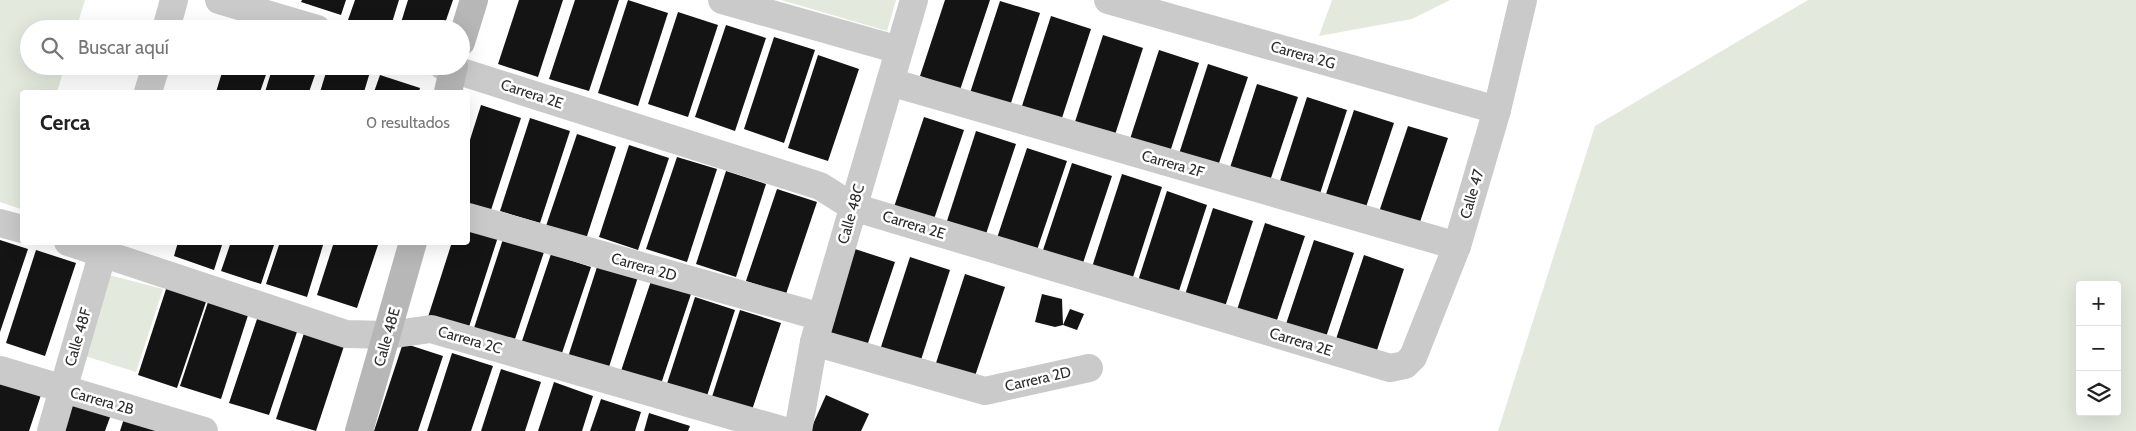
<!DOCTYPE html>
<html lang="es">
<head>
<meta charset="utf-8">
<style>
  body { margin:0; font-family:Cabin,sans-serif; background:#f2f2f2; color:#222 }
  .controls { position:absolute; right:15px; bottom:15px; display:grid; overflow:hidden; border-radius:5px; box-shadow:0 5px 20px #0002 }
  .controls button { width:45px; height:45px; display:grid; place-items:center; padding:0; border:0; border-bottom:1px solid #e0e0e0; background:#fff; color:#222; font:25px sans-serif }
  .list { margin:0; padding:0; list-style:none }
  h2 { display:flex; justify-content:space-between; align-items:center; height:65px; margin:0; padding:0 20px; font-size:21px }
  h2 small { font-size:16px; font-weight:400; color:#767676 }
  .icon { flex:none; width:28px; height:28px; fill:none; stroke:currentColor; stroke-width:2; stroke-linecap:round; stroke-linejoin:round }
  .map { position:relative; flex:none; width:2136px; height:431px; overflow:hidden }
  .search { position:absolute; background:#fff; box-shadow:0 5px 20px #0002; left:20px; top:20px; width:450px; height:55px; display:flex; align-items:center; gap:12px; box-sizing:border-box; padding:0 18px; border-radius:28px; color:#767676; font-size:19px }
  .panel { position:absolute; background:#fff; box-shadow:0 5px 20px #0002; left:20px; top:90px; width:450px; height:155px; border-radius:5px }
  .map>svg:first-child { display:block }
</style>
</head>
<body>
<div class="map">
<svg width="2136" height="431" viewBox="0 0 2136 431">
  <rect width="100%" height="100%" fill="#fff"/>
  <g fill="#e3e9dd" fill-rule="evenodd">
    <polygon points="0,0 85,0 76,29 29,29 29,66 65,66 57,92 22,92 21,209 0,202"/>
    <polygon points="781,0 896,0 887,31"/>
    <polygon points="1332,0 1450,0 1412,19 1319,36"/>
    <path d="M 1808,0 L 2136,0 L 2136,431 L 1498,431 L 1595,126 ZM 2080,285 L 2117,285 L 2117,412 L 2080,412 Z"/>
    <polygon points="109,275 163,289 136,372 85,356"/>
  </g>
  <g fill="#141414">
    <polygon points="302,0 346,0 341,15 301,2"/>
    <polygon points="355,0 399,0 390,29 376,29 348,20"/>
    <polygon points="408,0 453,0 443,29 399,29"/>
    <polygon points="519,0 563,0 538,77 498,64"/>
    <polygon points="575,0 619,0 589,91 549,79"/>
    <polygon points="628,0 668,13 638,106 598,93"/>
    <polygon points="945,0 990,0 960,90 920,76"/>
    <polygon points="1000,1 1040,13 1010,106 970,93"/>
    <polygon points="678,12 718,25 688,117 648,104"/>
    <polygon points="1051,16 1091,29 1061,121 1021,109"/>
    <polygon points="726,25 766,38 735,131 695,117"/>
    <polygon points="1103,35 1143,48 1113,141 1073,128"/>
    <polygon points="774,37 815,50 784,143 744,129"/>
    <polygon points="1159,50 1199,63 1169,155 1129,142"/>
    <polygon points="818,55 859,69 828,161 788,148"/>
    <polygon points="1208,64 1248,77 1217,169 1178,157"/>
    <polygon points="224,66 269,66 260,92 216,92"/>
    <polygon points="273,66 318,66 309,92 265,92"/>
    <polygon points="328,66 352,66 370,72 364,92 320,92"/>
    <polygon points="380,75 420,88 419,92 374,92"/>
    <polygon points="1257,84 1298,97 1267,190 1227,177"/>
    <polygon points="1307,97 1347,110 1317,203 1277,190"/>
    <polygon points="481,105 521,118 491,210 468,203 468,146"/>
    <polygon points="1354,110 1394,123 1363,216 1323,203"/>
    <polygon points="924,117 964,130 933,222 893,210"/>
    <polygon points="530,118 570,131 540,223 500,211"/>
    <polygon points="1408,126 1448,138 1417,231 1377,218"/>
    <polygon points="976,131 1016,144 985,237 946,224"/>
    <polygon points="577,134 616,147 586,239 546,226"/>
    <polygon points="629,145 669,158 638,250 599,237"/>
    <polygon points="1027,148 1067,161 1036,253 996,241"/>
    <polygon points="677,157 717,169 687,262 646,249"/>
    <polygon points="1072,163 1112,176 1081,269 1041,256"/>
    <polygon points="726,171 766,184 736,277 696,264"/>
    <polygon points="1122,174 1162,187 1132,280 1092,267"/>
    <polygon points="777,189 817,202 786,294 746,281"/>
    <polygon points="1167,191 1207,205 1177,297 1137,284"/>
    <polygon points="1213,208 1253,221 1223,313 1183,301"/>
    <polygon points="1265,223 1305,236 1274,329 1235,316"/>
    <polygon points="468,228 498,237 468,330 428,317 452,242 468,242"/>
    <polygon points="504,236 545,249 514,342 474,328"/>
    <polygon points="0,240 28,249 0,332"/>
    <polygon points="1314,240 1354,253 1323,346 1283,333"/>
    <polygon points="178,242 223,242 214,270 174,256"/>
    <polygon points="231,242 275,242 261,284 221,271"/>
    <polygon points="280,242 324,242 307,297 266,284"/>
    <polygon points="334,242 379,242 357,308 317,295"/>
    <polygon points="855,249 895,262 864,355 824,342"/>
    <polygon points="36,250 76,263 45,356 6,343"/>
    <polygon points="551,254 591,267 560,359 520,347"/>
    <polygon points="1364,255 1404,269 1373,362 1333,348"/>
    <polygon points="910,257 950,270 920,363 880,350"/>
    <polygon points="598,264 638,277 608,370 568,357"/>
    <polygon points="965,274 1005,287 974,379 935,366"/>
    <polygon points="651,281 691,294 660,387 620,374"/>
    <polygon points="168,283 208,296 177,388 138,375"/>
    <polygon points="211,293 251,306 221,399 180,386"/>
    <polygon points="1042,294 1062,299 1063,325 1070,309 1084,314 1077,330 1063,325 1055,327 1035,322"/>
    <polygon points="695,297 735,310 705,402 665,390"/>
    <polygon points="260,310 300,323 269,415 229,403"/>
    <polygon points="740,310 781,323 750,416 710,403"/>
    <polygon points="306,327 346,340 316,431 276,419"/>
    <polygon points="403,343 443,356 418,431 374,431"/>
    <polygon points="452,353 493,366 471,431 427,431"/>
    <polygon points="501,369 541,382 525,431 481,431"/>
    <polygon points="3,376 43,389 29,431 0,431 0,385"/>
    <polygon points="554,382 593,396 582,431 538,431"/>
    <polygon points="826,395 869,414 861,431 810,431"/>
    <polygon points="73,396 113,409 105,431 61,431"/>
    <polygon points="601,399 641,412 635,431 590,431"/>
    <polygon points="127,409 164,431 120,431"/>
    <polygon points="649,413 690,426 688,431 644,431"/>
  </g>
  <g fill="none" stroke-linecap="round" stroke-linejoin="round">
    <g stroke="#cacaca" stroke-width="28">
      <polyline points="219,0 317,29"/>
      <polyline points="722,0 899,50"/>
      <polyline points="1108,0 1497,110"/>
      <polyline points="166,29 174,0"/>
      <polyline points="443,66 820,186 853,207 1390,368 1405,365 1413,357 1457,246 1497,110 1523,0"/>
      <polyline points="890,82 1457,246"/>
      <polyline points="148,92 156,66"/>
      <polyline points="468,217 821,317"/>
      <polyline points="0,223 22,229"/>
      <polyline points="68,242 346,334 388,335 431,329 785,431"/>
      <polyline points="814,342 985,391 1089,368"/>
      <polyline points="0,370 204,431"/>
      <polyline points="51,431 106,242"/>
      <polyline points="798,431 814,342 914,0"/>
    </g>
    <g stroke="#b7b7b7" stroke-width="28">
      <polyline points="461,42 474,0"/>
      <polyline points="448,92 454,66"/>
      <polyline points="359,431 413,242"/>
    </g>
  </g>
  <g text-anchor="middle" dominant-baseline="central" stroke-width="5" stroke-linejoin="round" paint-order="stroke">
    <g font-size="15" fill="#2d2d2d" stroke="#fff">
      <text transform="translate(1303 55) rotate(16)">Carrera 2G</text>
      <text transform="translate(532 94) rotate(18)">Carrera 2E</text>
      <text transform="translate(1173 164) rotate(16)">Carrera 2F</text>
      <text transform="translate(1472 194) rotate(-74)">Calle 47</text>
      <text transform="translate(851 214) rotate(-74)">Calle 48C</text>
      <text transform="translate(914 225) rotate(17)">Carrera 2E</text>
      <text transform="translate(644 267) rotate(16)">Carrera 2D</text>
      <text transform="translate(78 337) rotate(-74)">Calle 48F</text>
      <text transform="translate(387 337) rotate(-74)">Calle 48E</text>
      <text transform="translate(470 340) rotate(16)">Carrera 2C</text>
      <text transform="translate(1301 342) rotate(17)">Carrera 2E</text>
      <text transform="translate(1038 379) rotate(-13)">Carrera 2D</text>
      <text transform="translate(102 401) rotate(16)">Carrera 2B</text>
    </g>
  </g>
</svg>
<div class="controls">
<button>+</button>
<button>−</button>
<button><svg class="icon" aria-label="layers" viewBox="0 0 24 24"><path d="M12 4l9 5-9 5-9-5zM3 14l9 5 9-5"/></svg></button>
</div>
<div class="search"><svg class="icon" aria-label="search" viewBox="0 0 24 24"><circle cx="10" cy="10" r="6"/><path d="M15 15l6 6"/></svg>Buscar aquí</div>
<section class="panel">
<h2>Cerca<small>0 resultados</small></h2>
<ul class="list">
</ul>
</section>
</div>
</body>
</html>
